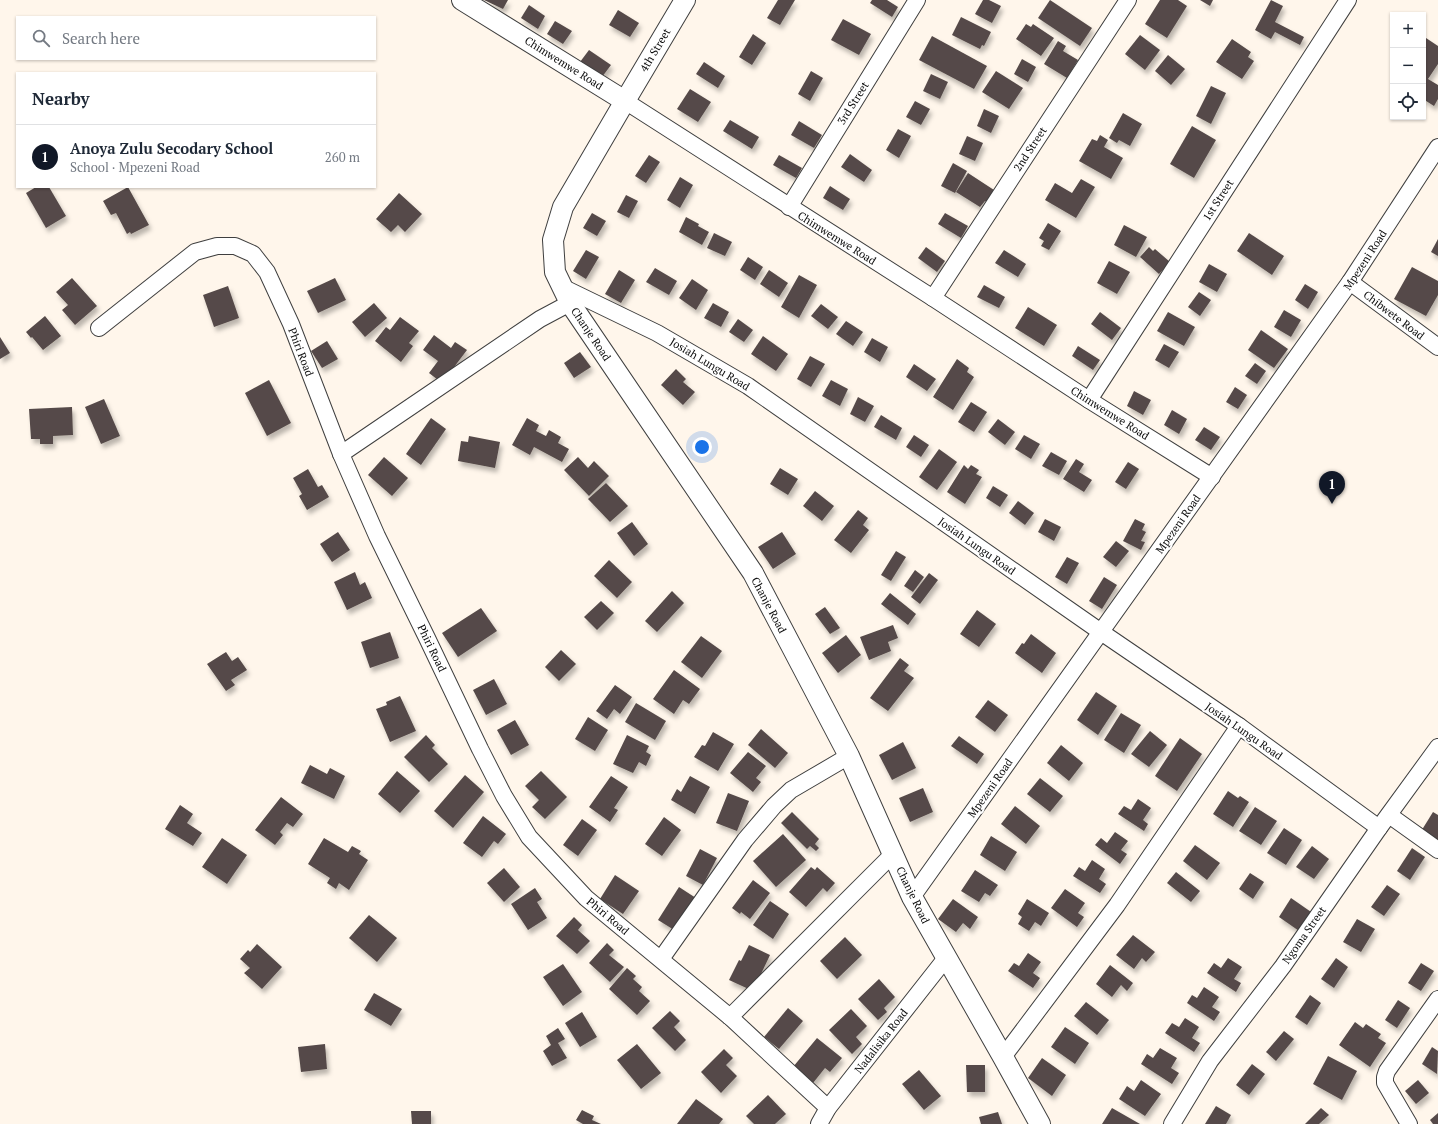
<!DOCTYPE html>
<html lang="en">
<head>
<meta charset="utf-8">
<style>
  body { margin:0; font-family:"PT Serif",serif; background:#f6f6f7; color:#1f2937 }
  .controls { position:absolute; right:12px; top:12px; display:grid; overflow:hidden; border-radius:0px; box-shadow:0 1px 3px #0004 }
  .controls button { width:36px; height:36px; display:grid; place-items:center; padding:0; border:0; border-bottom:1px solid #e0e1e3; background:#fff; color:#1f2937; font:20px sans-serif }
  .you { position:absolute; left:702px; top:447px; width:14px; height:14px; margin:-10px; border:3px solid #fff; border-radius:50%; background:#1a73e8; box-shadow:0 0 0 6px #1a73e833 }
  .badge { display:grid; place-items:center; width:26px; height:26px; border-radius:50%; background:#111827; color:#fff; font-size:13px; font-weight:700 }
  .pin { position:absolute; translate:-50% -33px; filter:drop-shadow(0 1px 2px #0008) }
  .pin::after { content:''; position:absolute; top:21px; width:14px; height:12px; background:inherit; clip-path:polygon(0 0,100% 0,50% 100%) }
  .list { margin:0; padding:0; list-style:none }
  h2 { display:flex; justify-content:space-between; align-items:center; height:52px; margin:0; padding:0 16px; font-size:17px }
  h2 small { font-size:13px; font-weight:400; color:#747a83 }
  .list li { display:grid; grid-template-columns:26px 1fr auto; gap:12px; align-items:center; box-sizing:border-box; height:64px; padding:0 16px; border-top:1px solid #e0e1e3 }
  .list b { display:block; font-size:15px; white-space:nowrap }
  .list p { margin:0; font-size:13px; white-space:nowrap; color:#747a83 }
  .list em { font-size:13px; font-style:normal; color:#747a83 }
  .icon { flex:none; width:22px; height:22px; fill:none; stroke:currentColor; stroke-width:2; stroke-linecap:round; stroke-linejoin:round }
  .map { position:relative; flex:none; width:1438px; height:1124px; overflow:hidden }
  .search { position:absolute; background:#fff; box-shadow:0 1px 3px #0004; left:16px; top:16px; width:360px; height:44px; display:flex; align-items:center; gap:10px; box-sizing:border-box; padding:0 14px; border-radius:0px; color:#747a83; font-size:15px }
  .panel { position:absolute; background:#fff; box-shadow:0 1px 3px #0004; left:16px; top:72px; width:360px; height:116px; border-radius:0px }
  .map>svg:first-child { display:block }
</style>
</head>
<body>
<div class="map">
<svg width="1438" height="1124" viewBox="0 0 1438 1124">
  <defs>
    <filter id="shadow"><feDropShadow dx="2.5" dy="4.5" stdDeviation="2" flood-color="#0004"/></filter>
  </defs>
  <rect width="100%" height="100%" fill="#fff6eb"/>
  <g fill="#554a48" filter="url(#shadow)">
    <polygon points="484,0 508,0 503,9"/>
    <polygon points="778,0 795,0 780,25 767,18"/>
    <polygon points="872,0 887,0 898,7 892,17 870,3"/>
    <polygon points="983,0 989,0 1001,6 992,23 975,14"/>
    <polygon points="1050,0 1092,28 1080,46 1038,18"/>
    <polygon points="1160,0 1178,0 1187,6 1167,38 1145,24"/>
    <polygon points="1200,0 1213,0 1210,6"/>
    <polygon points="1271,0 1283,6 1275,22 1304,37 1300,45 1275,32 1271,39 1255,30"/>
    <polygon points="529,5 545,16 538,29 521,18"/>
    <polygon points="618,10 639,23 630,37 609,25"/>
    <polygon points="961,17 991,32 984,46 982,45 980,49 952,35"/>
    <polygon points="843,19 871,34 859,55 831,40"/>
    <polygon points="555,21 572,31 563,44 547,34"/>
    <polygon points="1026,24 1031,27 1033,24 1054,38 1041,56 1016,39"/>
    <polygon points="753,34 766,43 752,65 739,57"/>
    <polygon points="1140,35 1160,50 1145,70 1125,54"/>
    <polygon points="932,36 987,66 974,89 919,60"/>
    <polygon points="1426,38 1438,46 1438,64 1428,79 1438,85 1438,99 1434,106 1423,99 1423,43"/>
    <polygon points="1232,39 1251,52 1248,57 1254,61 1242,79 1216,62"/>
    <polygon points="1058,41 1066,46 1063,51 1078,60 1067,78 1044,64"/>
    <polygon points="589,50 611,65 602,77 580,62"/>
    <polygon points="1168,55 1185,69 1171,85 1155,71"/>
    <polygon points="1022,59 1036,67 1028,82 1014,74"/>
    <polygon points="704,62 725,76 718,88 696,74"/>
    <polygon points="811,71 823,78 810,101 798,94"/>
    <polygon points="996,71 1023,88 1009,109 982,92"/>
    <polygon points="931,74 948,82 940,99 923,91"/>
    <polygon points="1211,86 1226,93 1211,124 1196,116"/>
    <polygon points="690,89 711,102 698,122 677,109"/>
    <polygon points="915,101 930,109 921,125 906,117"/>
    <polygon points="984,109 999,116 991,133 977,126"/>
    <polygon points="1123,113 1142,124 1130,146 1119,140 1117,143 1109,138"/>
    <polygon points="730,120 759,137 752,149 723,131"/>
    <polygon points="799,121 822,135 814,148 791,135"/>
    <polygon points="1192,126 1216,140 1194,178 1170,164"/>
    <polygon points="898,129 911,136 899,158 886,150"/>
    <polygon points="1100,135 1108,140 1104,147 1123,158 1111,179 1079,161 1092,139 1097,141"/>
    <polygon points="967,136 983,143 975,161 959,154"/>
    <polygon points="850,154 872,170 864,182 841,167"/>
    <polygon points="649,155 660,162 646,183 635,176"/>
    <polygon points="779,155 802,168 796,178 773,165"/>
    <polygon points="953,163 967,171 955,193 941,186"/>
    <polygon points="968,173 994,190 987,202 985,201 980,207 956,192"/>
    <polygon points="680,177 693,185 680,208 667,200"/>
    <polygon points="1081,179 1095,187 1076,218 1045,200 1055,183 1072,193"/>
    <polygon points="830,186 850,199 843,210 823,198"/>
    <polygon points="36,187 49,187 66,216 46,228 26,193"/>
    <polygon points="128,187 149,225 131,234 130,232 127,234 116,213 111,215 103,201"/>
    <polygon points="399,193 422,214 405,232 398,225 391,232 376,219"/>
    <polygon points="626,195 638,201 629,218 617,212"/>
    <polygon points="592,213 606,221 597,236 583,228"/>
    <polygon points="945,213 968,226 961,238 938,224"/>
    <polygon points="686,217 699,224 698,226 709,232 702,245 679,232"/>
    <polygon points="1048,223 1061,231 1049,250 1041,246 1044,241 1039,238"/>
    <polygon points="1124,225 1147,237 1136,257 1114,245"/>
    <polygon points="714,233 732,242 725,256 707,248"/>
    <polygon points="1249,233 1284,256 1272,275 1237,251"/>
    <polygon points="1438,239 1438,256 1431,252"/>
    <polygon points="926,247 945,261 937,272 918,258"/>
    <polygon points="1149,247 1153,251 1155,249 1170,262 1159,274 1140,257"/>
    <polygon points="586,250 599,257 586,279 573,271"/>
    <polygon points="1004,250 1026,264 1018,277 995,263"/>
    <polygon points="748,257 763,267 755,280 740,270"/>
    <polygon points="1109,261 1130,272 1117,294 1097,283"/>
    <polygon points="1209,264 1227,274 1217,292 1199,282"/>
    <polygon points="1412,267 1438,281 1438,295 1426,316 1394,299"/>
    <polygon points="655,268 677,281 669,295 646,282"/>
    <polygon points="619,270 635,280 621,303 605,294"/>
    <polygon points="769,270 788,283 779,297 760,284"/>
    <polygon points="799,275 817,285 799,318 781,307"/>
    <polygon points="72,278 97,306 75,325 62,310 68,305 56,292"/>
    <polygon points="335,278 346,300 318,313 307,291"/>
    <polygon points="692,279 708,290 696,310 679,298"/>
    <polygon points="1305,284 1318,292 1308,309 1295,300"/>
    <polygon points="984,285 1005,297 999,308 977,297"/>
    <polygon points="228,286 239,318 214,327 203,295"/>
    <polygon points="1199,292 1211,300 1200,316 1188,307"/>
    <polygon points="374,303 387,318 365,337 352,322"/>
    <polygon points="713,303 729,312 721,327 704,318"/>
    <polygon points="821,304 838,317 828,329 811,316"/>
    <polygon points="1028,307 1057,325 1044,346 1015,328"/>
    <polygon points="1284,310 1301,320 1291,337 1274,327"/>
    <polygon points="1100,312 1121,328 1112,340 1091,324"/>
    <polygon points="1168,312 1195,327 1184,346 1157,331"/>
    <polygon points="45,316 61,336 43,350 32,337 31,338 26,332"/>
    <polygon points="400,317 419,331 409,343 413,346 401,362 375,341 386,327 390,330"/>
    <polygon points="738,319 753,330 744,342 729,332"/>
    <polygon points="846,321 863,332 853,346 836,334"/>
    <polygon points="1261,330 1288,349 1274,368 1248,350"/>
    <polygon points="434,335 451,348 455,342 467,350 442,383 429,373 438,361 423,350"/>
    <polygon points="763,336 788,354 776,371 751,354"/>
    <polygon points="0,337 10,353 0,359"/>
    <polygon points="872,338 888,347 880,362 864,352"/>
    <polygon points="327,341 338,359 322,368 311,351"/>
    <polygon points="1164,344 1179,352 1169,368 1155,360"/>
    <polygon points="1078,346 1100,360 1093,370 1072,356"/>
    <polygon points="580,352 591,367 574,378 564,363"/>
    <polygon points="810,356 825,364 811,387 797,379"/>
    <polygon points="957,359 969,368 967,372 974,377 953,410 933,397"/>
    <polygon points="1255,363 1266,371 1257,384 1245,376"/>
    <polygon points="914,364 936,379 927,391 906,377"/>
    <polygon points="676,369 686,379 683,382 695,392 683,405 661,385"/>
    <polygon points="269,380 291,423 267,436 245,393"/>
    <polygon points="831,380 848,389 840,406 822,396"/>
    <polygon points="1235,387 1247,395 1238,409 1226,402"/>
    <polygon points="1134,391 1151,400 1143,415 1127,406"/>
    <polygon points="858,397 874,406 865,422 850,414"/>
    <polygon points="104,399 120,436 101,444 85,407"/>
    <polygon points="971,402 987,412 974,432 958,422"/>
    <polygon points="72,407 73,435 53,436 53,444 40,444 40,439 31,439 29,409"/>
    <polygon points="1172,410 1187,419 1179,434 1164,425"/>
    <polygon points="881,415 902,428 896,440 874,427"/>
    <polygon points="431,418 446,429 421,465 406,454"/>
    <polygon points="527,418 539,425 536,431 546,436 549,430 561,437 558,443 569,449 562,462 534,447 530,455 512,445"/>
    <polygon points="998,419 1015,432 1005,445 988,432"/>
    <polygon points="1204,427 1220,437 1211,450 1195,440"/>
    <polygon points="914,435 929,445 921,457 906,447"/>
    <polygon points="1024,435 1040,444 1031,459 1015,449"/>
    <polygon points="469,436 500,442 495,468 458,461 461,441 468,442"/>
    <polygon points="939,449 957,462 937,490 919,477"/>
    <polygon points="1051,452 1067,461 1059,475 1042,466"/>
    <polygon points="384,457 408,478 392,496 368,475"/>
    <polygon points="578,457 588,468 594,461 609,476 589,496 564,470"/>
    <polygon points="1076,459 1084,464 1079,472 1092,480 1084,492 1063,479"/>
    <polygon points="1128,462 1139,469 1126,489 1115,482"/>
    <polygon points="964,465 968,469 971,465 979,470 976,474 982,477 965,504 947,492"/>
    <polygon points="780,468 798,479 788,495 770,484"/>
    <polygon points="308,469 318,487 322,485 329,497 307,510 299,496 302,494 293,478"/>
    <polygon points="606,483 628,506 610,522 588,499"/>
    <polygon points="993,486 1008,495 1000,507 986,498"/>
    <polygon points="815,491 834,506 822,521 803,506"/>
    <polygon points="1018,501 1034,513 1025,525 1009,513"/>
    <polygon points="858,510 868,518 863,525 869,530 851,553 834,540"/>
    <polygon points="1045,519 1061,527 1054,541 1038,532"/>
    <polygon points="1135,519 1145,524 1142,530 1146,532 1141,541 1145,542 1141,550 1123,541"/>
    <polygon points="632,522 648,544 634,556 617,533"/>
    <polygon points="338,532 350,550 332,562 320,544"/>
    <polygon points="782,532 796,554 773,569 758,547"/>
    <polygon points="1116,541 1129,551 1116,567 1103,557"/>
    <polygon points="896,551 906,557 891,581 881,575"/>
    <polygon points="1067,557 1079,563 1067,584 1055,577"/>
    <polygon points="609,560 632,582 617,598 594,576"/>
    <polygon points="915,570 924,577 913,592 904,586"/>
    <polygon points="355,572 360,585 365,582 372,598 347,610 334,582"/>
    <polygon points="929,573 938,580 920,604 911,597"/>
    <polygon points="1104,577 1117,585 1102,609 1089,601"/>
    <polygon points="672,591 684,603 657,632 645,621"/>
    <polygon points="890,593 916,614 908,625 881,604"/>
    <polygon points="601,601 614,613 597,630 584,617"/>
    <polygon points="825,607 840,628 830,634 815,614"/>
    <polygon points="481,608 497,631 458,657 442,633"/>
    <polygon points="977,610 996,624 979,647 960,634"/>
    <polygon points="893,625 898,638 888,642 891,651 869,660 860,637"/>
    <polygon points="390,632 399,658 370,668 361,642"/>
    <polygon points="1031,634 1056,653 1042,673 1015,653 1022,643 1024,644"/>
    <polygon points="846,635 861,655 838,673 822,653"/>
    <polygon points="701,636 722,651 702,678 681,662"/>
    <polygon points="561,650 576,664 559,681 545,667"/>
    <polygon points="226,652 232,661 238,657 247,670 231,680 235,685 226,691 207,664"/>
    <polygon points="900,658 909,665 904,671 914,678 888,711 870,698"/>
    <polygon points="674,670 700,689 689,704 683,700 674,714 653,699"/>
    <polygon points="494,679 507,704 486,715 473,690"/>
    <polygon points="615,685 632,697 620,714 614,709 607,719 596,711"/>
    <polygon points="1096,692 1117,706 1098,735 1077,720"/>
    <polygon points="400,696 416,731 390,742 376,709 387,705 386,702"/>
    <polygon points="988,700 1008,715 995,732 975,717"/>
    <polygon points="636,703 666,721 655,740 625,722"/>
    <polygon points="1121,713 1141,725 1124,753 1104,740"/>
    <polygon points="588,717 608,730 595,751 575,739"/>
    <polygon points="515,720 529,745 511,755 497,730"/>
    <polygon points="761,729 788,753 775,768 748,745"/>
    <polygon points="1150,731 1167,745 1149,767 1131,754"/>
    <polygon points="713,732 734,744 718,771 694,757 702,745 705,746"/>
    <polygon points="426,735 435,745 432,748 448,764 429,782 404,757"/>
    <polygon points="627,735 649,746 646,752 651,755 646,766 639,762 633,773 613,764"/>
    <polygon points="959,736 984,754 977,764 951,746"/>
    <polygon points="1180,738 1202,754 1177,791 1155,776"/>
    <polygon points="903,742 916,768 892,780 879,755"/>
    <polygon points="1061,745 1083,763 1069,781 1047,763"/>
    <polygon points="748,752 766,766 756,778 761,782 753,792 730,773"/>
    <polygon points="310,765 327,774 330,768 345,776 334,799 301,783"/>
    <polygon points="397,771 420,791 400,813 378,794"/>
    <polygon points="541,771 567,797 545,819 532,807 539,800 525,786"/>
    <polygon points="465,775 484,792 453,828 434,811"/>
    <polygon points="611,776 628,787 614,808 618,810 610,822 589,807"/>
    <polygon points="690,776 710,787 695,814 671,800 677,789 681,792"/>
    <polygon points="1040,778 1063,796 1050,812 1027,794"/>
    <polygon points="923,788 933,812 910,822 899,798"/>
    <polygon points="1228,791 1238,798 1240,796 1249,802 1233,827 1213,814"/>
    <polygon points="728,793 749,801 737,831 716,823"/>
    <polygon points="281,797 303,814 293,827 287,823 280,832 283,835 275,845 255,830"/>
    <polygon points="1138,799 1151,808 1143,820 1148,824 1144,831 1118,814 1124,806 1131,810"/>
    <polygon points="180,805 193,814 187,823 202,833 193,846 165,829"/>
    <polygon points="1015,806 1040,826 1026,844 1001,824"/>
    <polygon points="1255,807 1277,821 1261,845 1239,831"/>
    <polygon points="792,812 819,839 815,844 819,848 816,851 810,846 807,849 781,823"/>
    <polygon points="1433,812 1438,815 1438,841 1420,833"/>
    <polygon points="483,816 506,834 498,844 494,841 482,857 463,843"/>
    <polygon points="664,817 681,830 662,856 645,844"/>
    <polygon points="582,819 597,830 578,856 563,845"/>
    <polygon points="1284,828 1302,840 1286,865 1267,853"/>
    <polygon points="1115,832 1128,841 1121,850 1127,854 1120,864 1095,845 1101,838 1107,843"/>
    <polygon points="783,834 806,860 776,887 753,861"/>
    <polygon points="991,836 1017,852 1005,871 980,855"/>
    <polygon points="222,838 247,855 227,884 202,867"/>
    <polygon points="324,838 348,852 352,846 361,851 359,854 368,860 349,890 339,883 336,889 327,883 330,878 308,864"/>
    <polygon points="1195,845 1220,863 1207,880 1183,861"/>
    <polygon points="1312,846 1329,859 1314,879 1296,867"/>
    <polygon points="1412,848 1425,857 1410,880 1397,871"/>
    <polygon points="700,849 717,858 703,885 686,876"/>
    <polygon points="1092,860 1105,869 1099,879 1106,884 1100,893 1073,876 1079,867 1085,871"/>
    <polygon points="811,867 815,870 817,867 835,883 827,892 823,888 806,907 789,892"/>
    <polygon points="504,868 520,887 504,902 487,883"/>
    <polygon points="975,870 998,885 990,896 985,893 979,902 961,891"/>
    <polygon points="1176,872 1200,891 1191,902 1167,883"/>
    <polygon points="1250,873 1264,882 1253,899 1239,889"/>
    <polygon points="615,875 639,891 623,914 600,899"/>
    <polygon points="753,880 770,893 750,919 741,912 740,914 732,908"/>
    <polygon points="1387,885 1400,894 1384,916 1371,907"/>
    <polygon points="679,887 699,900 679,933 658,920"/>
    <polygon points="535,888 542,899 537,902 547,918 528,930 511,904"/>
    <polygon points="1065,889 1085,903 1078,913 1084,917 1077,927 1051,908"/>
    <polygon points="1291,898 1314,914 1302,933 1279,917"/>
    <polygon points="953,899 978,917 970,929 963,923 956,932 938,919"/>
    <polygon points="1027,899 1049,913 1041,926 1035,922 1029,931 1018,924 1022,917 1018,914"/>
    <polygon points="770,901 789,914 773,939 753,925"/>
    <polygon points="369,915 397,938 377,962 349,938"/>
    <polygon points="574,917 582,925 578,930 590,941 577,954 556,936"/>
    <polygon points="1357,919 1375,929 1361,952 1343,942"/>
    <polygon points="1133,935 1155,952 1146,962 1142,958 1134,969 1116,955"/>
    <polygon points="845,937 862,955 837,979 820,961"/>
    <polygon points="607,943 614,950 609,955 624,967 610,982 589,963"/>
    <polygon points="257,944 282,967 262,989 244,973 250,968 240,959 248,950 250,952"/>
    <polygon points="749,945 770,955 753,991 729,980 739,960 741,961"/>
    <polygon points="1028,953 1041,962 1033,973 1040,978 1033,988 1008,971 1014,963 1019,966"/>
    <polygon points="1228,958 1242,967 1234,979 1241,983 1236,992 1207,973 1214,963 1221,968"/>
    <polygon points="1336,958 1348,967 1334,988 1321,979"/>
    <polygon points="1421,963 1434,971 1421,991 1408,983"/>
    <polygon points="563,964 582,992 563,1006 543,977"/>
    <polygon points="1110,965 1133,983 1127,991 1121,985 1112,997 1096,984"/>
    <polygon points="627,968 636,976 633,979 642,987 639,991 650,1001 637,1015 609,989"/>
    <polygon points="879,979 895,997 884,1008 887,1012 878,1020 858,999"/>
    <polygon points="1204,987 1219,997 1212,1007 1220,1012 1214,1021 1187,1003 1192,995 1197,998"/>
    <polygon points="374,993 402,1009 391,1026 364,1010"/>
    <polygon points="1310,995 1321,1003 1307,1025 1295,1017"/>
    <polygon points="1398,1000 1410,1008 1397,1028 1385,1020"/>
    <polygon points="1086,1002 1109,1020 1097,1035 1074,1016"/>
    <polygon points="788,1008 803,1021 779,1049 764,1037"/>
    <polygon points="851,1009 867,1026 856,1037 862,1044 852,1054 829,1030"/>
    <polygon points="670,1011 680,1021 674,1027 686,1040 675,1051 652,1028"/>
    <polygon points="582,1012 597,1037 580,1047 565,1023"/>
    <polygon points="1185,1018 1199,1027 1192,1038 1200,1043 1194,1052 1165,1033 1172,1023 1179,1027"/>
    <polygon points="1355,1022 1363,1028 1366,1024 1381,1034 1378,1038 1386,1043 1370,1067 1339,1045"/>
    <polygon points="1065,1027 1089,1043 1075,1064 1051,1047"/>
    <polygon points="558,1028 565,1039 558,1043 567,1058 552,1066 543,1051 551,1045 546,1036"/>
    <polygon points="1284,1031 1294,1039 1276,1061 1266,1052"/>
    <polygon points="817,1038 842,1058 830,1072 825,1068 813,1083 793,1067"/>
    <polygon points="325,1044 327,1069 301,1072 298,1047"/>
    <polygon points="637,1044 661,1073 641,1089 617,1060"/>
    <polygon points="1432,1047 1438,1051 1437,1074 1422,1064"/>
    <polygon points="1160,1048 1177,1058 1171,1068 1179,1073 1172,1084 1141,1064 1147,1054 1153,1058"/>
    <polygon points="724,1049 733,1058 726,1065 737,1076 721,1093 701,1072"/>
    <polygon points="1328,1056 1357,1071 1342,1100 1313,1084"/>
    <polygon points="1042,1058 1066,1075 1052,1096 1028,1078"/>
    <polygon points="1252,1064 1265,1074 1249,1095 1236,1085"/>
    <polygon points="966,1065 985,1065 985,1092 967,1092"/>
    <polygon points="919,1070 941,1096 924,1110 902,1084"/>
    <polygon points="1141,1080 1161,1094 1145,1116 1119,1099 1127,1086 1134,1091"/>
    <polygon points="1418,1080 1429,1093 1416,1104 1405,1091"/>
    <polygon points="768,1095 786,1114 775,1124 754,1124 746,1116"/>
    <polygon points="696,1099 723,1119 719,1124 677,1124"/>
    <polygon points="1216,1106 1231,1115 1226,1124 1205,1124"/>
    <polygon points="1112,1108 1140,1124 1102,1124"/>
    <polygon points="1321,1108 1329,1115 1319,1124 1305,1124"/>
    <polygon points="582,1110 594,1116 592,1120 601,1124 583,1124 576,1120"/>
    <polygon points="411,1111 431,1111 431,1124 412,1124"/>
    <polygon points="998,1112 1002,1124 981,1124 979,1117"/>
    <polygon points="1438,1113 1438,1124 1433,1124 1430,1120"/>
  </g>
  <g fill="none" stroke-linecap="round" stroke-linejoin="round">
    <g stroke="#3f3f3f" stroke-width="18">
      <g id="minor">
        <polyline points="625,101 933,298 1089,400 1212,477"/>
        <polyline points="789,207 917,0"/>
        <polyline points="1350,282 1438,347"/>
        <polyline points="562,287 657,333 748,386 1101,632 1239,726 1379,828"/>
        <polyline points="933,298 1128,0"/>
        <polyline points="99,328 195,252 217,246 235,246 253,254 267,272 291,324 341,454 377,536 427,638 480,749 504,796 529,837 586,898 730,1017 828,1108"/>
        <polyline points="1089,400 1348,0"/>
        <polyline points="341,454 540,319 570,303"/>
        <polyline points="1389,815 1438,850"/>
        <polyline points="912,897 1350,282 1438,147"/>
        <polyline points="661,959 745,840 774,806 791,790 849,756"/>
        <polyline points="730,1017 893,854"/>
        <polyline points="1003,1057 1117,905 1239,726"/>
        <polyline points="819,1124 828,1108 946,958"/>
        <polyline points="1172,1124 1210,1061 1283,966 1379,828 1438,747"/>
        <polyline points="1409,1124 1385,1083 1385,1077 1387,1071 1438,999"/>
      </g>
    </g>
    <g stroke="#3f3f3f" stroke-width="22">
      <g id="tertiary">
        <polyline points="462,0 625,101"/>
        <polyline points="685,0 625,101 563,207 553,240 555,272 570,303 753,573 849,756 912,897 1003,1057 1040,1124"/>
      </g>
    </g>
    <use href="#minor" stroke="#fff" stroke-width="16"/>
    <use href="#tertiary" stroke="#fff" stroke-width="20"/>
  </g>
  <g text-anchor="middle" dominant-baseline="central" stroke-width="4" stroke-linejoin="round" paint-order="stroke">
    <g font-size="11" fill="#0c0c0c" stroke="#fff">
      <text transform="translate(655 50) rotate(-59)">4th Street</text>
      <text transform="translate(564 63) rotate(32)">Chimwemwe Road</text>
      <text transform="translate(853 103) rotate(-58)">3rd Street</text>
      <text transform="translate(1030 149) rotate(-57)">2nd Street</text>
      <text transform="translate(1218 200) rotate(-57)">1st Street</text>
      <text transform="translate(837 238) rotate(32)">Chimwemwe Road</text>
      <text transform="translate(1365 260) rotate(-57)">Mpezeni Road</text>
      <text transform="translate(1394 315) rotate(37)">Chibwete Road</text>
      <text transform="translate(591 334) rotate(56)">Chanje Road</text>
      <text transform="translate(301 352) rotate(69)">Phiri Road</text>
      <text transform="translate(710 364) rotate(31)">Josiah Lungu Road</text>
      <text transform="translate(1110 413) rotate(32)">Chimwemwe Road</text>
      <text transform="translate(1178 524) rotate(-55)">Mpezeni Road</text>
      <text transform="translate(977 546) rotate(35)">Josiah Lungu Road</text>
      <text transform="translate(769 605) rotate(62)">Chanje Road</text>
      <text transform="translate(432 648) rotate(64)">Phiri Road</text>
      <text transform="translate(1244 731) rotate(35)">Josiah Lungu Road</text>
      <text transform="translate(990 788) rotate(-55)">Mpezeni Road</text>
      <text transform="translate(913 895) rotate(64)">Chanje Road</text>
      <text transform="translate(608 916) rotate(40)">Phiri Road</text>
      <text transform="translate(1304 935) rotate(-55)">Ngoma Street</text>
      <text transform="translate(881 1041) rotate(-52)">Nadalisika Road</text>
    </g>
  </g>
</svg>
<div class="controls">
<button>+</button>
<button>−</button>
<button><svg class="icon" aria-label="locate" viewBox="0 0 24 24"><circle cx="12" cy="12" r="6"/><path d="M12 2v4M12 18v4M2 12h4M18 12h4"/></svg></button>
</div>
<div class="you"></div>
<div class="pin badge" style="left:1332px;top:504px">1</div>
<div class="search"><svg class="icon" aria-label="search" viewBox="0 0 24 24"><circle cx="10" cy="10" r="6"/><path d="M15 15l6 6"/></svg>Search here</div>
<section class="panel">
<h2>Nearby<small></small></h2>
<ul class="list">
<li><span class="badge">1</span><div><b>Anoya Zulu Secodary School</b><p>School · Mpezeni Road</p></div><em>260 m</em></li>
</ul>
</section>
</div>
</body>
</html>
